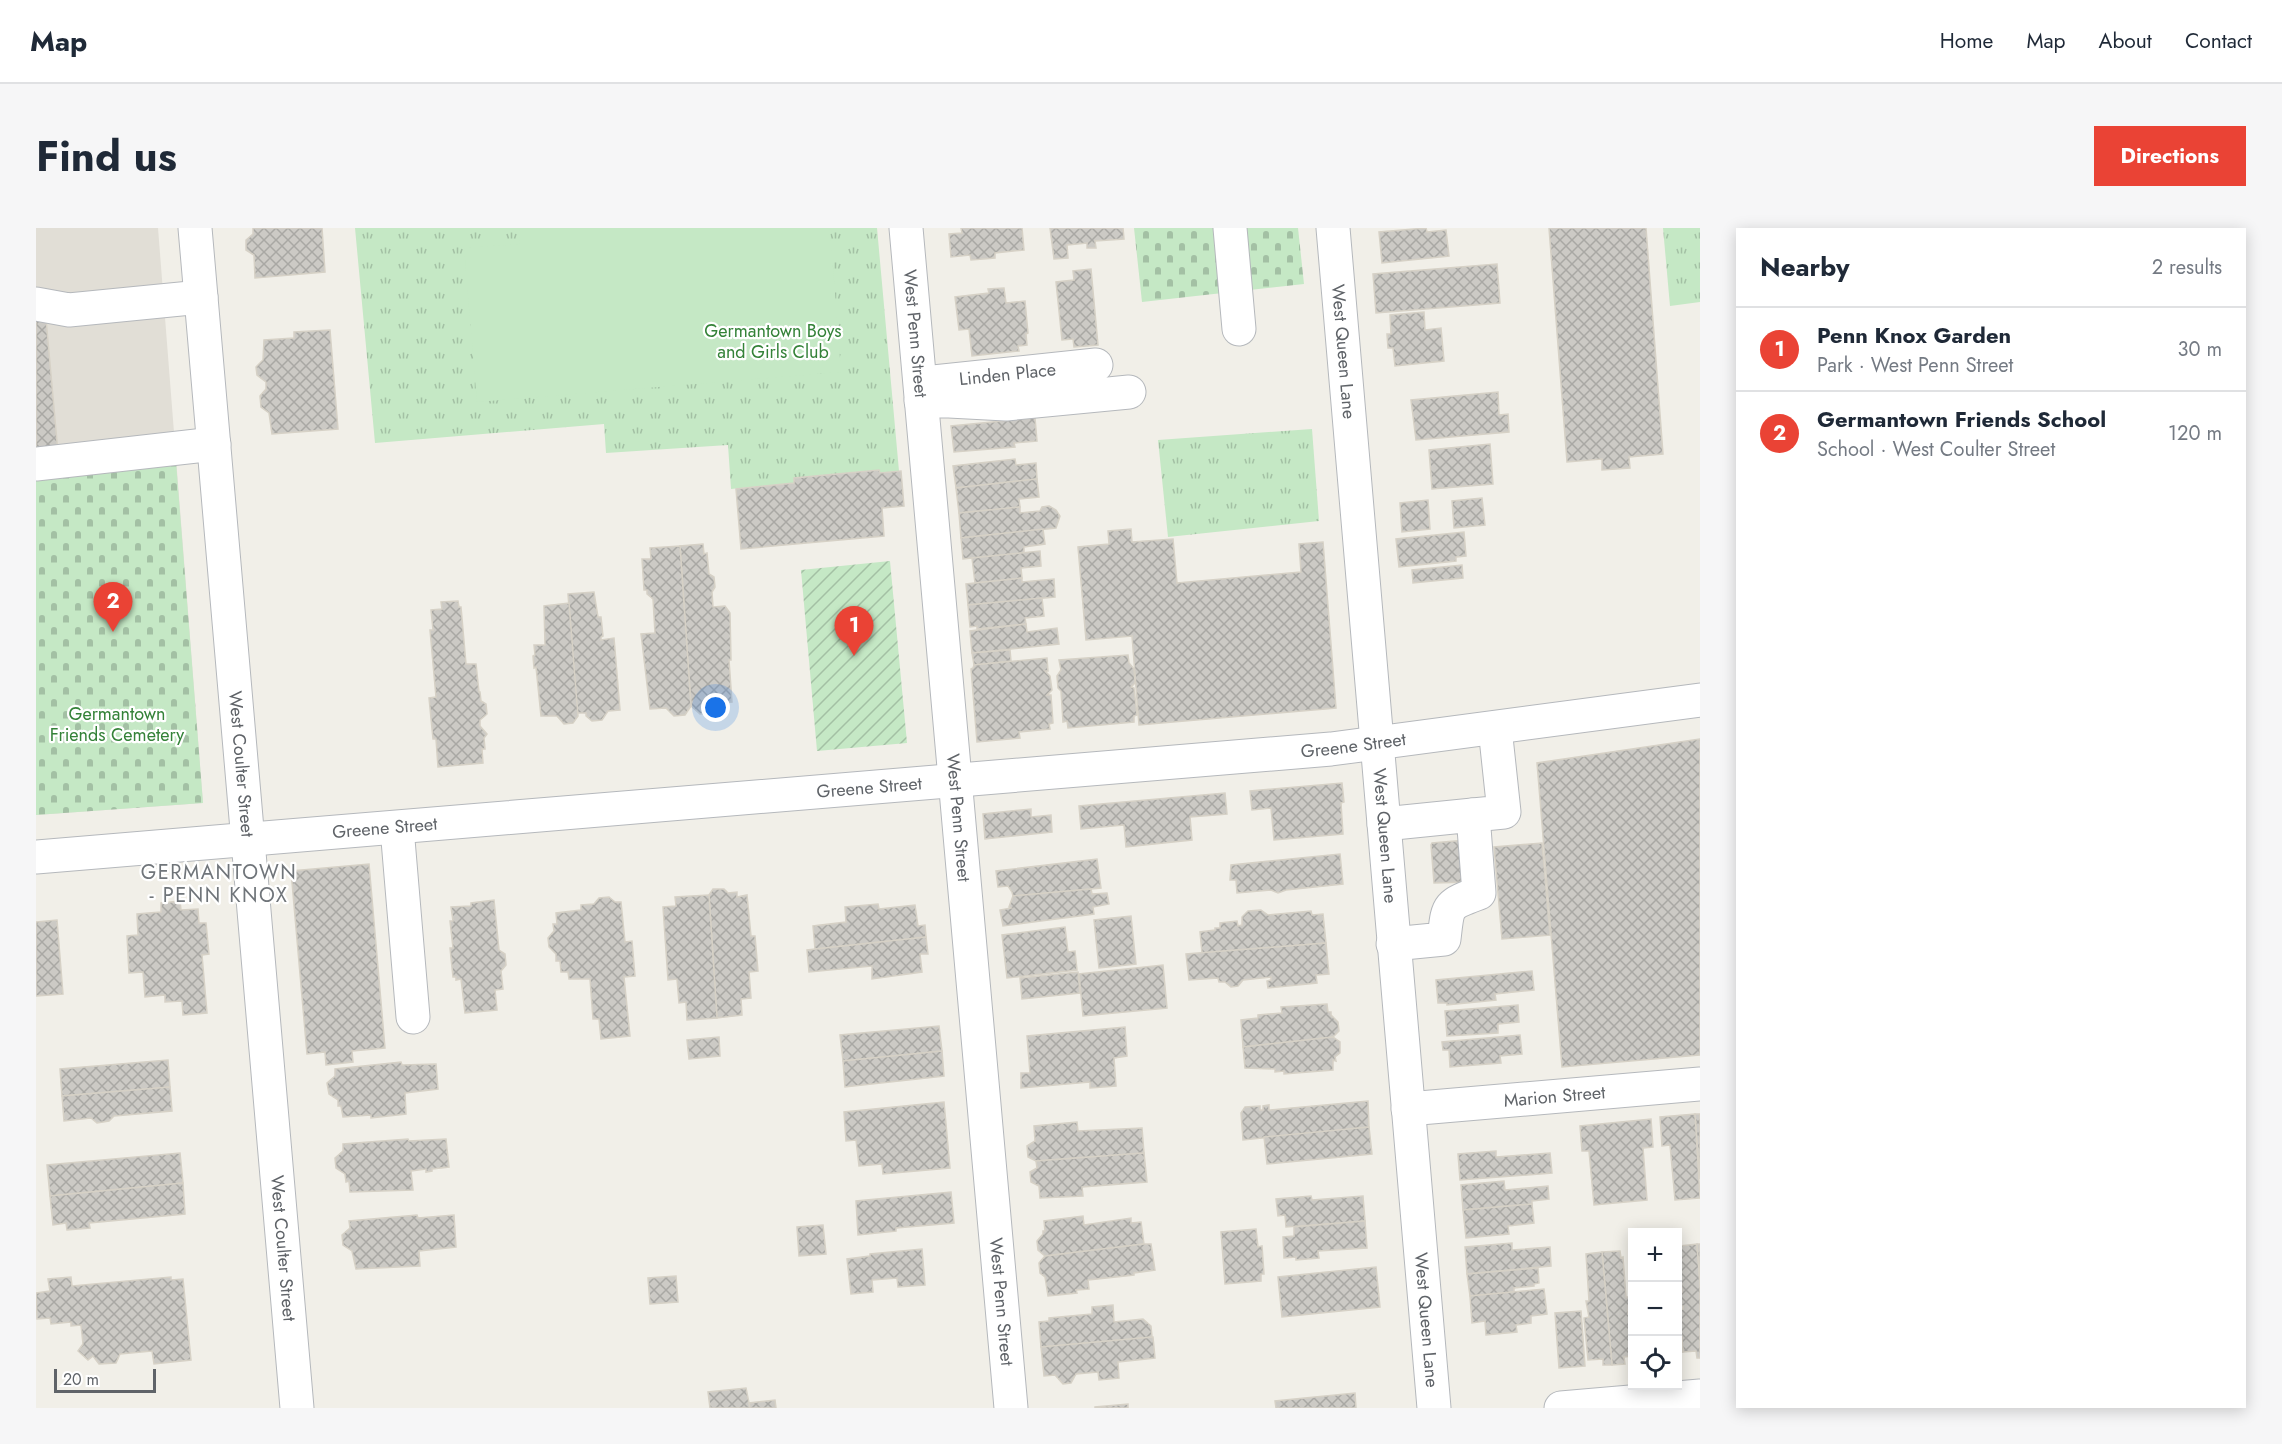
<!DOCTYPE html>
<html lang="en">
<head>
<meta charset="utf-8">
<style>
  body { margin:0; font-family:Jost,sans-serif; background:#f6f6f7; color:#1f2937 }
  .controls { position:absolute; right:18px; bottom:18px; display:grid; overflow:hidden; border-radius:0px; box-shadow:0 3px 15px #0003 }
  .controls button { width:54px; height:54px; display:grid; place-items:center; padding:0; border:0; border-bottom:2px solid #e0e1e3; background:#fff; color:#1f2937; font:30px sans-serif }
  .scale { position:absolute; left:18px; bottom:15px; width:102px; box-sizing:border-box; padding-left:6px; border:3px solid #5f6368; border-top:0; font-size:16px; line-height:21px; white-space:nowrap; color:#5f6368; -webkit-text-stroke:4px #fff; paint-order:stroke }
  .you { position:absolute; left:680px; top:480px; width:21px; height:21px; margin:-15px; border:4px solid #fff; border-radius:50%; background:#1a73e8; box-shadow:0 0 0 9px #1a73e833 }
  .badge { display:grid; place-items:center; width:39px; height:39px; border-radius:50%; background:#ea4335; color:#fff; font-size:20px; font-weight:700 }
  .pin { position:absolute; translate:-50% -50px; filter:drop-shadow(0 2px 3px #0008) }
  .pin::after { content:''; position:absolute; top:32px; width:21px; height:18px; background:inherit; clip-path:polygon(0 0,100% 0,50% 100%) }
  .list { margin:0; padding:0; list-style:none }
  h2 { display:flex; justify-content:space-between; align-items:center; height:78px; margin:0; padding:0 24px; font-size:26px }
  h2 small { font-size:20px; font-weight:400; color:#747a83 }
  .list li { display:grid; grid-template-columns:39px 1fr auto; gap:18px; align-items:center; box-sizing:border-box; height:84px; padding:0 24px; border-top:2px solid #e0e1e3 }
  .list b { display:block; font-size:22px; white-space:nowrap }
  .list p { margin:0; font-size:20px; white-space:nowrap; color:#747a83 }
  .list em { font-size:20px; font-style:normal; color:#747a83 }
  .icon { flex:none; width:33px; height:33px; fill:none; stroke:currentColor; stroke-width:2; stroke-linecap:round; stroke-linejoin:round }
  .map { position:relative; flex:none; width:1664px; height:1180px; overflow:hidden; border-radius:0px }
  header { display:flex; align-items:center; gap:36px; box-sizing:border-box; height:84px; padding:0 30px; background:#fff; border-bottom:2px solid #e0e1e3 }
  header strong { font-size:28px }
  nav { display:flex; gap:33px; margin-inline-start:auto; font-size:21px }
  .intro { display:flex; align-items:center; justify-content:space-between; box-sizing:border-box; height:144px; padding:0 36px }
  h1 { margin:0; font-size:42px }
  .button { padding:15px 27px; border-radius:0px; background:#ea4335; color:#fff; font-size:21px; font-weight:700 }
  main { display:flex; gap:36px; padding:0 36px }
  aside { flex:1; background:#fff; border-radius:0px; box-shadow:0 3px 15px #0003 }
  .map>svg:first-child { display:block }
</style>
</head>
<body>
<header>
<strong>Map</strong>
<nav><a>Home</a><a>Map</a><a>About</a><a>Contact</a></nav>
</header>
<div class="intro"><h1>Find us</h1><a class="button">Directions</a></div>
<main>
<div class="map">
<svg width="1664" height="1180" viewBox="0 0 1664 1180">
  <defs>
    <pattern id="grass-tufts" width="24" height="20" patternUnits="userSpaceOnUse" patternTransform="scale(1.5)"><rect width="24" height="20" fill="#c5e8c5"/><path d="M3 7l-1-3M5 7V3M7 7l1-3M15 17l-1-3M17 17v-4M19 17l1-3" fill="none" stroke="#a3c0a4"/></pattern>
    <pattern id="cemetery-stones" width="16" height="16" patternUnits="userSpaceOnUse" patternTransform="scale(1.5)"><rect width="16" height="16" fill="#c5e8c5"/><path d="M2 7V4a2 2 0 0 1 4 0v3zM10 15v-3a2 2 0 0 1 4 0v3z" fill="#a3c0a4"/></pattern>
    <pattern id="garden-furrows" width="10" height="10" patternUnits="userSpaceOnUse" patternTransform="scale(1.5)"><rect width="10" height="10" fill="#c5e8c5"/><path d="M-1 1l2-2M0 10L10 0M9 11l2-2" fill="none" stroke="#a3c0a4"/></pattern>
    <pattern id="building-cross-hatch" width="8" height="8" patternUnits="userSpaceOnUse" patternTransform="scale(1.5)"><rect width="8" height="8" fill="#cccac5"/><path d="M0 0l8 8M0 8l8-8" fill="none" stroke="#a9a8a4"/></pattern>
  </defs>
  <rect width="100%" height="100%" fill="#f1efe8"/>
  <polygon fill="#e1ded6" points="0,0 122,0 167,575 0,587"/>
  <g fill="url(#grass-tufts)">
    <polygon points="319,0 841,0 863,243 844,245 843,242 758,250 758,255 695,261 692,217 570,225 568,196 339,215"/>
    <polygon points="1627,0 1664,0 1664,74 1634,78"/>
    <polygon points="1276,201 1283,293 1132,309 1122,212"/>
  </g>
  <g fill="url(#cemetery-stones)">
    <polygon points="1098,0 1262,0 1268,56 1106,74"/>
    <polygon points="140,234 167,575 0,587 0,246"/>
  </g>
  <polygon fill="url(#garden-furrows)" points="854,333 871,515 781,523 765,342"/>
  <polygon fill="#c5e8c5" points="483,0 794,0 805,144 441,174 428,20 484,16"/>
  <g fill="url(#building-cross-hatch)" stroke="#d6d1c6" stroke-width="1.5">
    <polygon points="217,0 286,0 289,44 219,50 218,27 210,22 210,12 217,6"/>
    <polygon points="925,0 986,0 988,22 959,25 959,30 935,32 934,27 915,29 913,6 926,5"/>
    <polygon points="1014,0 1087,0 1088,11 1059,13 1060,20 1051,20 1051,15 1031,17 1032,30 1018,31"/>
    <polygon points="1390,0 1391,4 1410,2 1413,28 1346,35 1343,4"/>
    <polygon points="1513,0 1610,0 1627,226 1593,229 1594,240 1566,242 1566,231 1531,234"/>
    <polygon points="1461,36 1464,75 1340,85 1337,46"/>
    <polygon points="1055,41 1062,117 1038,119 1037,111 1026,112 1020,54 1038,52 1037,43"/>
    <polygon points="968,60 970,75 989,73 992,105 990,106 991,117 982,118 983,123 936,128 933,101 923,102 919,69 953,65 952,61"/>
    <polygon points="1388,84 1389,102 1405,100 1408,133 1359,138 1357,120 1352,120 1351,106 1355,106 1354,87"/>
    <polygon points="10,91 22,225 0,227 0,92"/>
    <polygon points="294,102 302,201 236,206 233,185 225,179 224,168 230,161 230,154 221,147 220,139 227,132 228,112 258,110 258,104"/>
    <polygon points="1462,164 1463,187 1472,186 1473,204 1380,212 1375,172"/>
    <polygon points="999,190 1001,213 978,215 979,219 918,224 915,198"/>
    <polygon points="1454,216 1457,256 1396,261 1393,222"/>
    <polygon points="979,231 980,237 1000,235 1001,251 920,260 917,238"/>
    <polygon points="843,242 844,245 865,243 868,278 846,280 848,308 705,321 700,261 758,255 758,250"/>
    <polygon points="1001,251 1003,269 983,271 984,279 923,285 920,260"/>
    <polygon points="1446,270 1449,297 1418,300 1416,273"/>
    <polygon points="1392,272 1394,301 1366,304 1364,275"/>
    <polygon points="1013,278 1020,282 1024,288 1020,300 925,310 923,285 984,279 984,285 1004,283 1006,279"/>
    <polygon points="1007,301 1009,316 988,319 988,325 927,331 925,310"/>
    <polygon points="1095,301 1096,314 1137,311 1141,355 1265,344 1263,316 1287,314 1300,480 1103,497 1096,408 1050,412 1042,319 1073,316 1072,303"/>
    <polygon points="1428,304 1430,328 1420,329 1420,333 1363,339 1360,311"/>
    <polygon points="667,316 668,326 671,325 673,346 678,349 679,359 676,364 677,379 689,378 694,385 695,432 693,432 696,474 685,475 685,477 680,478 674,485 664,486 655,478 644,318"/>
    <polygon points="644,318 655,478 649,487 638,488 630,480 614,481 605,406 619,405 617,371 611,366 611,362 608,362 606,331 615,331 614,320"/>
    <polygon points="1004,323 1005,338 985,340 986,350 939,355 936,330"/>
    <polygon points="1426,337 1427,350 1377,355 1376,342"/>
    <polygon points="986,350 986,354 1018,351 1019,369 932,377 930,356"/>
    <polygon points="558,364 562,389 565,389 567,408 565,409 565,412 578,410 584,482 572,483 566,492 556,493 550,488 550,485 541,485 532,366"/>
    <polygon points="1006,370 1008,388 989,390 990,396 941,401 941,398 934,399 932,377"/>
    <polygon points="422,373 423,379 425,379 430,436 440,436 443,464 444,464 445,473 450,476 451,486 444,492 444,498 451,506 448,510 449,521 446,521 447,535 402,539 400,511 397,511 393,470 400,469 394,402 397,402 395,382 406,381 405,374"/>
    <polygon points="533,375 542,488 537,495 528,496 521,488 505,488 500,439 498,440 497,428 499,427 498,417 509,417 508,378"/>
    <polygon points="990,396 991,404 1021,400 1023,416 936,425 934,403"/>
    <polygon points="974,422 975,433 938,437 936,425"/>
    <polygon points="1092,427 1093,435 1098,441 1099,455 1095,459 1098,460 1101,487 1098,488 1098,494 1032,500 1031,493 1027,494 1025,463 1022,460 1021,448 1025,442 1023,432"/>
    <polygon points="1011,430 1012,443 1009,443 1014,448 1016,462 1011,467 1015,467 1017,495 1013,496 1014,501 983,504 984,510 941,514 935,441 937,440 938,437"/>
    <polygon points="1664,511 1664,827 1526,839 1501,535"/>
    <polygon points="1306,555 1308,574 1305,575 1307,606 1238,612 1235,580 1216,582 1214,563"/>
    <polygon points="1189,565 1191,586 1154,589 1156,612 1090,619 1088,597 1045,601 1043,578"/>
    <polygon points="995,581 995,589 1015,587 1016,604 949,611 947,586"/>
    <polygon points="1430,612 1435,654 1398,655 1395,617 1396,615"/>
    <polygon points="1506,615 1514,707 1466,711 1458,619"/>
    <polygon points="1304,626 1307,656 1250,662 1242,665 1235,662 1201,665 1200,652 1194,652 1195,637"/>
    <polygon points="1061,631 1065,660 977,668 976,664 972,658 962,659 960,643"/>
    <polygon points="333,636 349,820 316,823 317,834 290,837 289,824 271,826 255,643"/>
    <polygon points="677,661 688,661 692,665 701,664 701,669 711,667 715,708 719,708 722,743 713,744 715,770 705,771 706,787 681,790 673,667"/>
    <polygon points="1055,661 1056,666 1071,665 1073,676 1057,679 1058,686 967,698 964,682 975,680 973,679 977,668"/>
    <polygon points="673,667 681,790 651,792 650,774 643,775 641,751 632,752 627,679 640,678 639,669"/>
    <polygon points="573,669 579,674 585,674 589,714 596,713 599,748 588,749 594,808 565,811 563,791 557,791 554,751 533,751 532,744 525,744 524,733 520,733 520,726 513,719 512,710 518,703 517,696 521,696 520,685 545,682 545,677 558,676 563,670"/>
    <polygon points="458,672 463,722 469,726 470,737 465,743 467,761 459,762 461,782 429,785 425,751 420,752 420,749 417,749 414,720 417,720 414,693 417,693 415,679 435,678 435,675"/>
    <polygon points="144,673 145,682 162,681 163,695 170,695 173,726 166,727 171,785 147,787 146,773 129,774 129,767 109,769 107,744 93,745 91,708 102,707 101,686 125,684 125,675"/>
    <polygon points="842,676 843,681 879,677 882,698 889,697 890,709 779,721 777,698 810,694 809,679"/>
    <polygon points="1225,682 1232,687 1275,683 1276,687 1287,686 1290,715 1166,725 1164,704 1179,702 1179,700 1184,700 1184,695 1201,693 1202,698 1206,697 1206,689 1212,683"/>
    <polygon points="1095,688 1100,736 1063,740 1058,692"/>
    <polygon points="21,692 27,766 0,768 0,694"/>
    <polygon points="1029,699 1032,724 1039,723 1041,742 971,750 966,707"/>
    <polygon points="890,709 892,726 884,726 886,744 836,751 836,738 773,744 771,722"/>
    <polygon points="1290,715 1293,746 1280,747 1281,755 1232,760 1231,753 1235,752 1235,749 1207,752 1202,758 1195,759 1189,754 1183,754 1182,750 1153,752 1150,726"/>
    <polygon points="1127,737 1131,780 1047,788 1043,746"/>
    <polygon points="1496,743 1498,762 1459,766 1460,772 1411,777 1411,775 1402,775 1400,752"/>
    <polygon points="1042,744 1044,765 986,771 984,750"/>
    <polygon points="1291,776 1292,784 1295,784 1295,787 1302,794 1303,803 1297,809 1207,819 1205,792 1222,790 1222,787 1246,785 1245,779"/>
    <polygon points="1482,777 1483,794 1462,796 1462,805 1411,808 1409,783"/>
    <polygon points="903,798 906,823 807,833 804,807"/>
    <polygon points="1089,799 1091,828 1078,830 1080,858 1054,860 1054,854 985,860 985,845 994,845 991,808"/>
    <polygon points="1484,807 1486,826 1464,828 1465,835 1414,839 1413,822 1407,822 1406,814"/>
    <polygon points="683,809 684,828 653,831 651,812"/>
    <polygon points="1297,809 1304,814 1304,825 1299,829 1300,833 1297,832 1297,842 1248,846 1248,843 1239,844 1239,841 1209,840 1207,819"/>
    <polygon points="906,823 908,848 809,859 807,833"/>
    <polygon points="132,832 134,859 26,868 24,841"/>
    <polygon points="365,834 366,837 400,836 402,861 369,865 370,886 335,890 335,887 307,889 305,878 302,878 302,872 293,866 291,855 299,848 299,841"/>
    <polygon points="134,859 136,883 78,888 73,893 61,895 55,890 28,893 26,868"/>
    <polygon points="1332,873 1333,899 1207,912 1205,885 1209,879 1224,878 1224,882 1227,882 1227,878 1233,877 1233,882"/>
    <polygon points="908,874 914,940 847,946 846,936 823,938 820,912 810,913 808,884"/>
    <polygon points="1659,886 1664,886 1664,951"/>
    <polygon points="1659,886 1664,970 1639,972 1634,917 1626,918 1624,889"/>
    <polygon points="1615,891 1617,919 1607,920 1611,972 1558,977 1553,923 1546,923 1544,898"/>
    <polygon points="1041,894 1042,903 1106,900 1108,925 1000,933 992,929 991,918 999,913 998,898"/>
    <polygon points="1333,899 1336,926 1231,936 1228,909"/>
    <polygon points="372,911 373,913 410,911 413,939 396,941 396,943 390,944 390,941 375,943 377,962 314,964 313,953 310,954 309,946 300,940 299,930 307,923 307,916"/>
    <polygon points="1460,923 1460,929 1514,925 1516,945 1424,952 1422,926"/>
    <polygon points="144,925 147,955 14,968 11,937"/>
    <polygon points="1108,925 1111,954 1046,959 1047,968 1004,970 1003,958 995,954 994,944 1001,940 1000,933"/>
    <polygon points="1468,953 1469,962 1512,958 1513,971 1496,973 1496,976 1427,982 1425,957"/>
    <polygon points="147,955 149,986 53,995 54,1000 31,1002 30,995 17,997 14,968"/>
    <polygon points="915,964 918,995 860,1000 860,1003 822,1007 820,973"/>
    <polygon points="1275,968 1276,972 1327,968 1329,993 1250,999 1249,987 1242,988 1240,971"/>
    <polygon points="1496,976 1498,995 1472,998 1473,1006 1430,1010 1427,982"/>
    <polygon points="381,987 382,990 418,987 420,1019 383,1023 384,1038 320,1041 316,1023 307,1017 306,1007 314,1000 313,993"/>
    <polygon points="1047,988 1048,997 1095,990 1095,995 1105,994 1108,1016 1009,1028 1002,1022 1001,1013 1007,1006 1007,1003 1009,1003 1008,993"/>
    <polygon points="1329,993 1331,1020 1282,1023 1283,1030 1260,1032 1260,1029 1248,1030 1247,1009 1258,1008 1258,999"/>
    <polygon points="787,997 790,1026 763,1028 761,999"/>
    <polygon points="1220,1001 1222,1019 1226,1018 1228,1046 1225,1046 1225,1053 1189,1056 1185,1004"/>
    <polygon points="1476,1015 1476,1022 1514,1019 1515,1038 1431,1046 1429,1019"/>
    <polygon points="1108,1016 1115,1016 1119,1042 1098,1045 1098,1047 1052,1052 1053,1061 1040,1062 1041,1065 1012,1068 1009,1049 1004,1045 1003,1035 1009,1028"/>
    <polygon points="1661,1016 1664,1056 1664,1130 1661,1130 1660,1123 1647,1124 1643,1082 1647,1081 1647,1078 1645,1078 1643,1065 1646,1064 1643,1025 1645,1025 1644,1018"/>
    <polygon points="1661,1016 1664,1016 1664,1056"/>
    <polygon points="886,1021 889,1057 862,1059 861,1050 836,1052 837,1064 815,1066 811,1031 834,1028 834,1026"/>
    <polygon points="1584,1023 1585,1030 1587,1029 1590,1069 1593,1069 1592,1086 1596,1086 1596,1128 1588,1129 1589,1136 1576,1137 1566,1024"/>
    <polygon points="1566,1024 1576,1137 1567,1137 1567,1131 1552,1132 1548,1090 1553,1089 1550,1073 1553,1073 1550,1026"/>
    <polygon points="1340,1039 1344,1079 1246,1089 1242,1049"/>
    <polygon points="1502,1040 1503,1055 1498,1056 1498,1058 1478,1060 1478,1064 1434,1068 1431,1046"/>
    <polygon points="640,1048 642,1074 614,1076 612,1050"/>
    <polygon points="35,1049 36,1058 135,1049 135,1052 147,1051 155,1132 118,1136 116,1123 84,1126 80,1135 63,1136 57,1128 52,1132 42,1123 47,1116 45,1097 35,1098 35,1094 15,1096 14,1090 1,1091 0,1065 14,1063 12,1051"/>
    <polygon points="1508,1061 1511,1086 1495,1088 1495,1095 1480,1097 1481,1104 1450,1107 1449,1093 1436,1095 1434,1068"/>
    <polygon points="1077,1077 1078,1094 1107,1091 1115,1098 1116,1109 1005,1119 1003,1094 1013,1093 1013,1090 1056,1086 1056,1079"/>
    <polygon points="1642,1082 1643,1082 1647,1124 1642,1125"/>
    <polygon points="1545,1083 1549,1138 1523,1140 1519,1085"/>
    <polygon points="1117,1109 1119,1130 1082,1134 1083,1150 1063,1152 1062,1144 1040,1146 1035,1155 1027,1156 1019,1147 1008,1148 1005,1119"/>
    <polygon points="710,1160 714,1180 674,1180 672,1164"/>
    <polygon points="1319,1165 1320,1180 1240,1180 1239,1173"/>
    <polygon points="739,1172 740,1180 714,1180 713,1175"/>
    <polygon points="1092,1176 1092,1180 1059,1180 1059,1179"/>
  </g>
  <g fill="none" stroke-linecap="round" stroke-linejoin="round">
    <g stroke="#b5b8bc" stroke-width="35">
      <g id="minor">
        <path id="s1" d="M 159,0 L 261,1180"/>
        <path id="s2" d="M 870,0 L 975,1180"/>
        <polyline points="1194,0 1203,101"/>
        <path id="s3" d="M 1297,0 L 1398,1180"/>
        <polyline points="0,76 33,82 165,69"/>
        <path id="s4" d="M 888,155 L 1060,137"/>
        <polyline points="885,173 913,173 970,176 1093,164"/>
        <polyline points="0,236 178,216"/>
        <polyline points="1437,587 1468,584 1459,500"/>
        <path d="M 1348,596 L 1437,587 L 1443,665 C 1410,677 1412,677 1408,711 L 1357,716"/>
        <polyline points="361,600 377,789"/>
        <path id="s5" d="M 0,629 L 1295,521 L 1664,472"/>
        <path id="s6" d="M 1372,881 L 1664,856"/>
        <polyline points="1525,1180 1664,1168"/>
      </g>
    </g>
    <use href="#minor" stroke="#fff" stroke-width="33"/>
  </g>
  <g text-anchor="middle" dominant-baseline="central" stroke-width="4.5" stroke-linejoin="round" paint-order="stroke">
    <g font-size="18" fill="#348238" stroke="#fff">
      <text x="737" y="103">Germantown Boys<tspan x="737" dy="21">and Girls Club</tspan></text>
      <text x="81" y="486">Germantown<tspan x="81" dy="21">Friends Cemetery</tspan></text>
    </g>
    <g font-size="18" fill="#5f6368" stroke="#fff">
      <text stroke="none"><textPath href="#s2" startOffset="106">West Penn Street</textPath></text>
      <text stroke="none"><textPath href="#s3" startOffset="124">West Queen Lane</textPath></text>
      <text stroke="none"><textPath href="#s4" startOffset="84">Linden Place</textPath></text>
      <text stroke="none"><textPath href="#s5" startOffset="1322">Greene Street</textPath></text>
      <text stroke="none"><textPath href="#s1" startOffset="538">West Coulter Street</textPath></text>
      <text stroke="none"><textPath href="#s5" startOffset="836">Greene Street</textPath></text>
      <text stroke="none"><textPath href="#s2" startOffset="592">West Penn Street</textPath></text>
      <text stroke="none"><textPath href="#s5" startOffset="350">Greene Street</textPath></text>
      <text stroke="none"><textPath href="#s3" startOffset="610">West Queen Lane</textPath></text>
      <text stroke="none"><textPath href="#s6" startOffset="147">Marion Street</textPath></text>
      <text stroke="none"><textPath href="#s1" startOffset="1024">West Coulter Street</textPath></text>
      <text stroke="none"><textPath href="#s2" startOffset="1078">West Penn Street</textPath></text>
      <text stroke="none"><textPath href="#s3" startOffset="1096">West Queen Lane</textPath></text>
    </g>
    <g font-size="20" letter-spacing="1.5" fill="#70757a" stroke="#fff">
      <text x="183" y="644">GERMANTOWN<tspan x="183" dy="23">- PENN KNOX</tspan></text>
    </g>
  </g>
</svg>
<div class="controls">
<button>+</button>
<button>−</button>
<button><svg class="icon" aria-label="locate" viewBox="0 0 24 24"><circle cx="12" cy="12" r="6"/><path d="M12 2v4M12 18v4M2 12h4M18 12h4"/></svg></button>
</div>
<div class="scale">20 m</div>
<div class="you"></div>
<div class="pin badge" style="left:818px;top:428px">1</div>
<div class="pin badge" style="left:77px;top:404px">2</div>
</div>
<aside>
<h2>Nearby<small>2 results</small></h2>
<ul class="list">
<li><span class="badge">1</span><div><b>Penn Knox Garden</b><p>Park · West Penn Street</p></div><em>30 m</em></li>
<li><span class="badge">2</span><div><b>Germantown Friends School</b><p>School · West Coulter Street</p></div><em>120 m</em></li>
</ul>
</aside>
</main>
</body>
</html>
